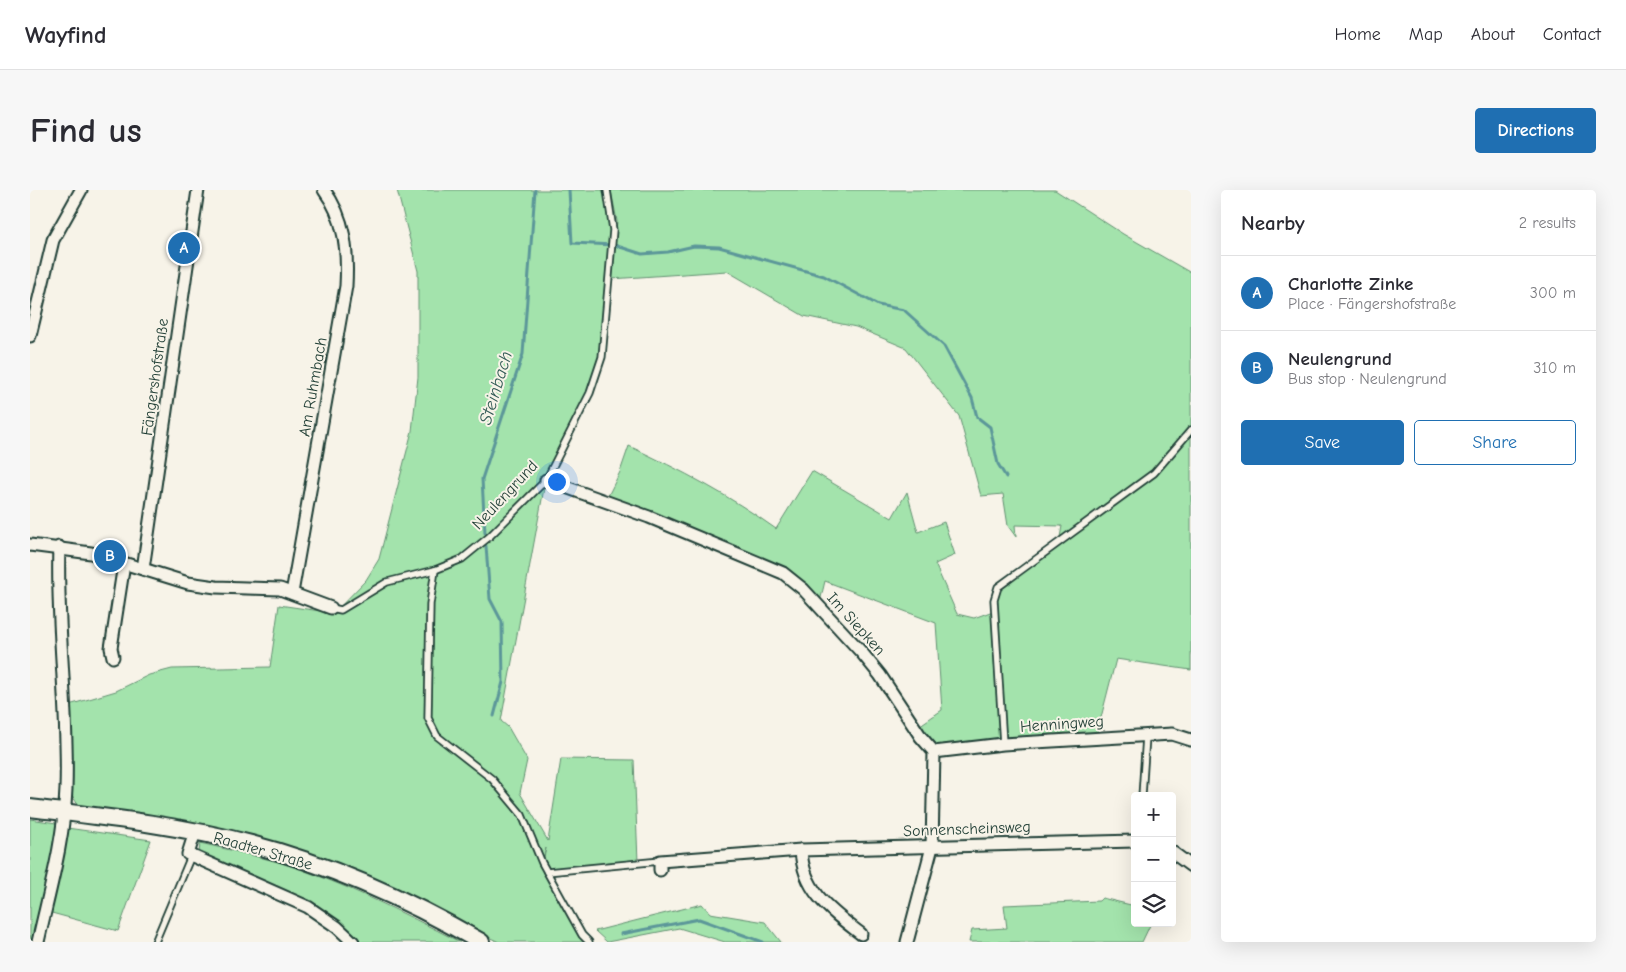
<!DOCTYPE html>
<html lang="en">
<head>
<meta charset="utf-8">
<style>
  body { margin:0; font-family:"Comic Neue",sans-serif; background:#f7f7f7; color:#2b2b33 }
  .controls { position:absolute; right:15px; bottom:15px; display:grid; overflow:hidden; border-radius:5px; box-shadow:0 5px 20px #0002 }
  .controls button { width:45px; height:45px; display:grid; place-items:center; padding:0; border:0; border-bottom:1px solid #e1e1e2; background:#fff; color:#2b2b33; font:25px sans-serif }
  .you { position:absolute; left:526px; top:291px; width:18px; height:18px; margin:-12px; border:4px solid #fff; border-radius:50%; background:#1a73e8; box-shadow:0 0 0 8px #1a73e833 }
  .badge { display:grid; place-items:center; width:32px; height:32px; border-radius:50%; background:#1f6fb2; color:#fff; font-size:16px; font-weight:700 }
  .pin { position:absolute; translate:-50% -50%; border:2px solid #fff; box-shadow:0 1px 5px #0006 }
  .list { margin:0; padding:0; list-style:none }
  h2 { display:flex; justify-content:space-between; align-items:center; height:65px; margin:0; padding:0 20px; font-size:21px }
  h2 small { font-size:16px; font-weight:400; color:#7c7c81 }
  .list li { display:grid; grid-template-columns:32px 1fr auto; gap:15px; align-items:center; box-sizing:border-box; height:75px; padding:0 20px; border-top:1px solid #e1e1e2 }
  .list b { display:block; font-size:19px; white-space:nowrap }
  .list p { margin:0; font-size:16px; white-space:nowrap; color:#7c7c81 }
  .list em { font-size:16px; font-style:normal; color:#7c7c81 }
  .actions { display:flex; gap:10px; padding:15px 20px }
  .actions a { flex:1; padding:11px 0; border:1px solid #1f6fb2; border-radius:5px; text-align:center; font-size:18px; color:#1f6fb2 }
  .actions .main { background:#1f6fb2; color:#fff }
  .icon { flex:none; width:28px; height:28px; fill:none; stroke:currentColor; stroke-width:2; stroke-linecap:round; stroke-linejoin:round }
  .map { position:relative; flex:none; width:1161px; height:752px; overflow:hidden; border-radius:5px }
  header { display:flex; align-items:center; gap:30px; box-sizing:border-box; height:70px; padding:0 25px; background:#fff; border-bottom:1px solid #e1e1e2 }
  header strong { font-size:24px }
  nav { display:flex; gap:28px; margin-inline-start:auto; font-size:18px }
  .intro { display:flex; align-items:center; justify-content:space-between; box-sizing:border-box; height:120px; padding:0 30px }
  h1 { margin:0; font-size:35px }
  .button { padding:12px 22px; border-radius:5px; background:#1f6fb2; color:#fff; font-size:18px; font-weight:700 }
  main { display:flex; gap:30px; padding:0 30px }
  aside { flex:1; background:#fff; border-radius:5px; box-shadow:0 5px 20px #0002 }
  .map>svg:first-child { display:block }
</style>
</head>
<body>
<header>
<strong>Wayfind</strong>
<nav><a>Home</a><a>Map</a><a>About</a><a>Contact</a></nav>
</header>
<div class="intro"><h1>Find us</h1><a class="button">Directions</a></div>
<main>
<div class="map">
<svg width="1161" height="752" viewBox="0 0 1161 752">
  <rect width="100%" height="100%" fill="#f7f3e8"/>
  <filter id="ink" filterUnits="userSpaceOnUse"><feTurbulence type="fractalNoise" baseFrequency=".02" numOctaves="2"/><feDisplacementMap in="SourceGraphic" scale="10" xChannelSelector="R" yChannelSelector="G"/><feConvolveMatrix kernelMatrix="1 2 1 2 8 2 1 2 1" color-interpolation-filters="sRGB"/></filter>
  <g filter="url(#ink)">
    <g fill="#a3e3ac" stroke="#619070">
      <path d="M 367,0 L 574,0 L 580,40 L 581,89 L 587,31 L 581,0 L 1025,0 L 1093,44 L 1161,83 L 1161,480 L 1086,469 L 1066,547 L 972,552 L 904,560 L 886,538 L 912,520 L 906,433 L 795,391 L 789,416 L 774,398 L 576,310 L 590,282 L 599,256 C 651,280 700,306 746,339 L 782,281 L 862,328 L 877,302 L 888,342 L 914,332 L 925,365 L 905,374 L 927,424 L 944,428 L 963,421 L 968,397 L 1029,353 L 1032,336 L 985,335 L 986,347 L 978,336 L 973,304 L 951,306 L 929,226 L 876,158 L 826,137 L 774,126 L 697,81 L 581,89 L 571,166 L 559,203 L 515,293 L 471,531 L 478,537 L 497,570 L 490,603 L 518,651 L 531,569 L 604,570 L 608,672 L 517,682 L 513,672 L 516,658 L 511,676 L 548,744 L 555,752 L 469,752 L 369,705 L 167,639 L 48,615 L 42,605 L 40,594 L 39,515 L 86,501 L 119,485 L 142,479 L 240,477 L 249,415 L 304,423 L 336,390 L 349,369 L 382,241 L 388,187 L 388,81 Z"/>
      <polygon points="0,629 26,633 24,660 5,752 0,752"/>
      <polygon points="37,638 121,650 88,741 18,722"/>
      <path d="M 170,653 C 196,659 222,665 248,672 C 311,691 371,722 430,752 L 325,752 L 309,737 L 169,664 Z"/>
      <polygon points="1072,708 1105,716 1105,733 1121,733 1112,752 939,752 942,740 977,738 974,715 1069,711"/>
      <polygon points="672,714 680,723 735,732 751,752 695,752 649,738 577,752 565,741"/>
    </g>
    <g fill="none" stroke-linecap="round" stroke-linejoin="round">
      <g stroke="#5b9799" stroke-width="3">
        <polyline points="539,0 542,53 584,55 612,64 638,62 664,56 689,57 794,86 848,115 874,120 914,156 942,208 947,227 960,237 968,274 976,287"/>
        <polyline points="455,343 452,289 493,164 505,0"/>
        <polyline points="456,356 460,409 472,432 473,492 464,526"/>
        <polyline points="591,744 669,729 733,752"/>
      </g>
      <g stroke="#1f3d34" stroke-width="9">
        <g id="lane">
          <polyline points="405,380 400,414 398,528 407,546 462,589 492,625 512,673 552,745 559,752"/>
          <polyline points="301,418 311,420 357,392 405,380 432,369 459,347 516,290 560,203 572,167 583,40 577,0"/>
          <polyline points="973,554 964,410 968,397 1124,283 1161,240"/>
          <polyline points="1112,606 1116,546"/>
          <polyline points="517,682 630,671"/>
          <polyline points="125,752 161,666"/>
        </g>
      </g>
      <g stroke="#1f3d34" stroke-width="15">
        <g id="street">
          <polyline points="0,146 23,50 51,0"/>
          <polyline points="516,290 619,327 753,383 773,399 832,463 850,485 891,547 904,562 902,657 877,752"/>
          <polyline points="0,355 61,363 158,393 186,397 250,399 301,418"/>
          <polyline points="113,379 168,0"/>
          <path d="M 262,403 L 316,96 C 318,61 315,28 294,0"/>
          <polyline points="83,467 81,458 94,374"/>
          <polyline points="904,562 973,554 1142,544 1161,550"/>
          <polyline points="165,642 158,664 278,717 307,737 323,752"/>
          <path d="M 771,660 C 773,701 800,720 831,744"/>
          <polyline points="1142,662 1161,676"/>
          <polyline points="630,680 630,671 771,660 1105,651"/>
          <path d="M 8,752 C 19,702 34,651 36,599 C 39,519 26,438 29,357"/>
        </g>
      </g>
      <g stroke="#1f3d34" stroke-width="20">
        <path id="secondary" d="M 0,618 C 74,627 149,635 221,654 C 301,675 380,711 451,752"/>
      </g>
      <use href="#lane" stroke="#f7f3e8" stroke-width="5.5"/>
      <use href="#street" stroke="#f7f3e8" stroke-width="11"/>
      <use href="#secondary" stroke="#f7f3e8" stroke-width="16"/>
    </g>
  </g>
  <g text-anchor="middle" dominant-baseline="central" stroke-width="4" stroke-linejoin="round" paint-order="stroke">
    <g font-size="16" fill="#1f3d34" stroke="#f7f3e8">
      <text transform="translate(125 187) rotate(-82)">Fängershofstraße</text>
      <text transform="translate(283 197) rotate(-80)">Am Ruhmbach</text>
      <text transform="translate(475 305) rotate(-47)">Neulengrund</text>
      <text transform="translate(826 434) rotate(48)">Im Siepken</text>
      <text transform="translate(1032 534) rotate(-4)">Henningweg</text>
      <text transform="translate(937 639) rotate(-2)">Sonnenscheinsweg</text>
      <text transform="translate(233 661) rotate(16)">Raadter Straße</text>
    </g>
    <g font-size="18" font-style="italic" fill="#335b56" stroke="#f7f3e8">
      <text transform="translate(466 198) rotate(-73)">Steinbach</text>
    </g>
  </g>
</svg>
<div class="controls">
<button>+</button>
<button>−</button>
<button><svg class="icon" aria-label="layers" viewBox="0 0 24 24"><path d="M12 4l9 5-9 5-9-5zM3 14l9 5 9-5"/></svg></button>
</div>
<div class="you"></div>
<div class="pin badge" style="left:154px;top:58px">A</div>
<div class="pin badge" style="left:80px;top:366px">B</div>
</div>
<aside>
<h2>Nearby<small>2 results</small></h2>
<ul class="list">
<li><span class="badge">A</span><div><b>Charlotte Zinke</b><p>Place · Fängershofstraße</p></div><em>300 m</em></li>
<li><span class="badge">B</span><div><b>Neulengrund</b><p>Bus stop · Neulengrund</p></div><em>310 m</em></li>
</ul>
<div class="actions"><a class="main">Save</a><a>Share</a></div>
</aside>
</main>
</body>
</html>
